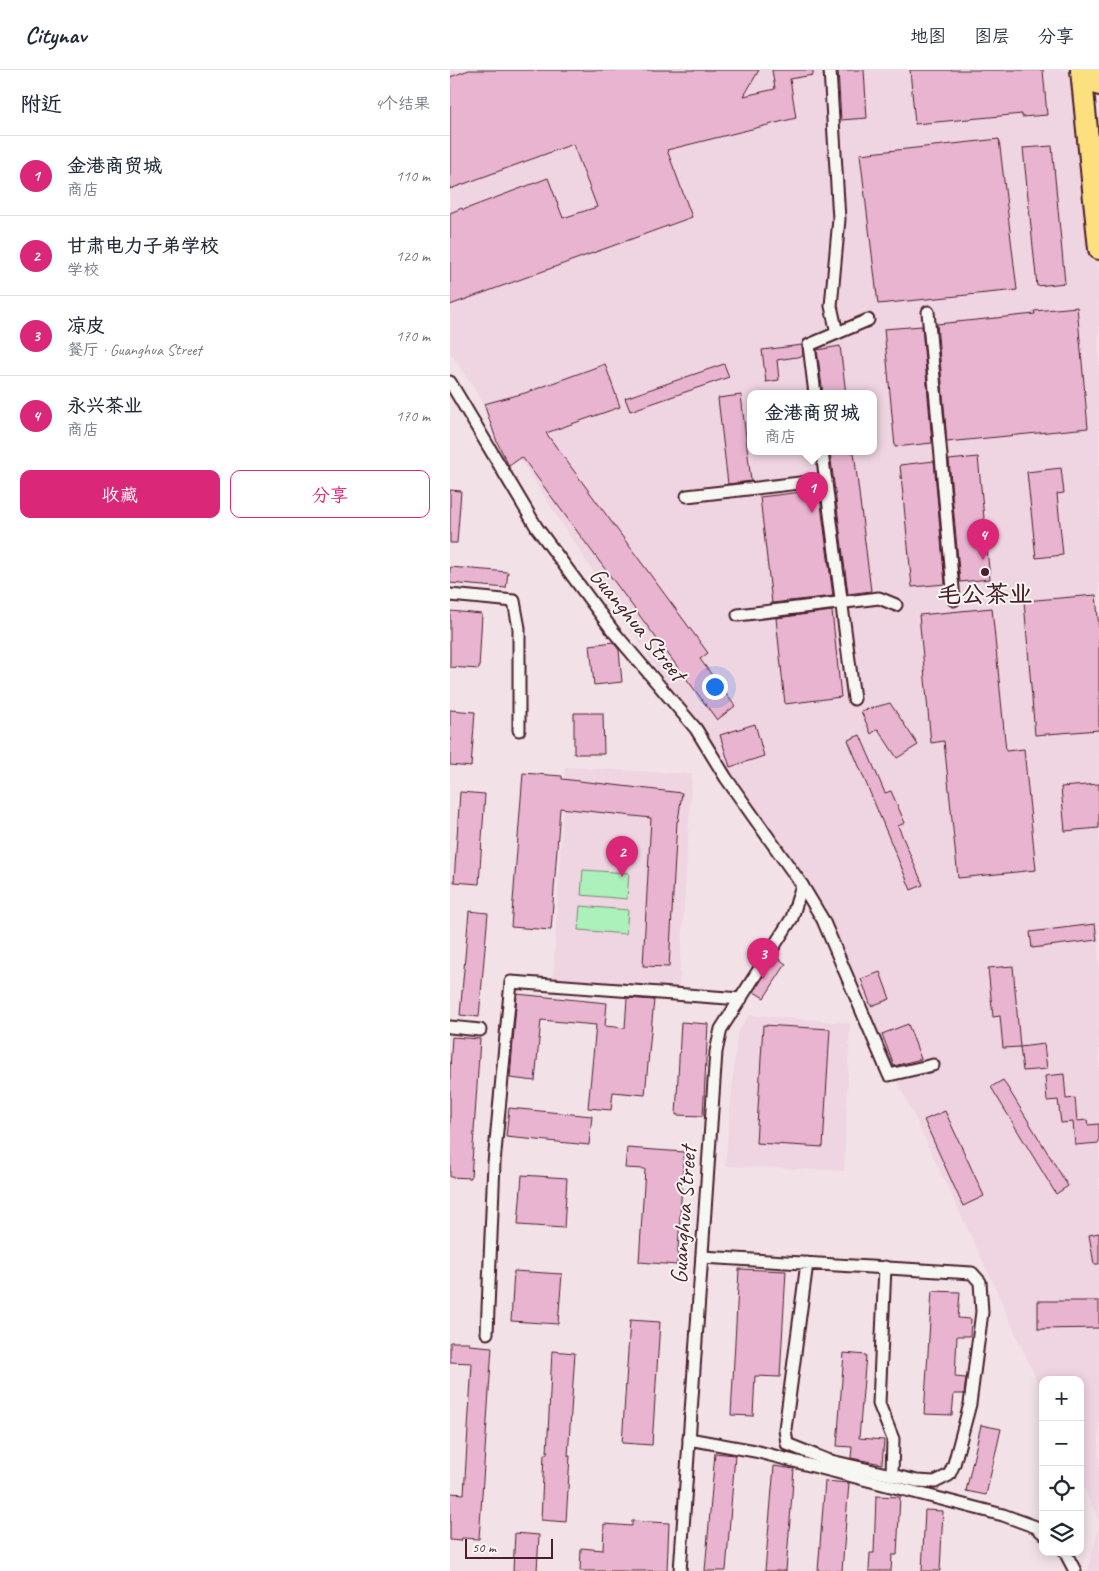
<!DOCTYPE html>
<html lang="zh">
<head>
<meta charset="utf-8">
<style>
  body { margin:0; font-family:Caveat,"LXGW WenKai TC",sans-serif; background:#f6f6f7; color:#1f2937 }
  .controls { position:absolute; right:15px; bottom:15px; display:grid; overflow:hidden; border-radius:10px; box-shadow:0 2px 12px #0003 }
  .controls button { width:45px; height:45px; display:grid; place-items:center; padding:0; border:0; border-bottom:1px solid #e0e1e3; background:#fff; color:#1f2937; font:25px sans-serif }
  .scale { position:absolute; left:15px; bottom:12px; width:88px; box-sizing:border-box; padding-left:5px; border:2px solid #4a1f2b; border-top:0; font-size:14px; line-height:18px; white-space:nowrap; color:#4a1f2b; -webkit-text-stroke:4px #f6f6f2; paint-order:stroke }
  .you { position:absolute; left:264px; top:616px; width:18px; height:18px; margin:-12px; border:4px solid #fff; border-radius:50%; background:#1a73e8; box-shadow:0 0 0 8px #1a73e833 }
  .badge { display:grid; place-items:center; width:32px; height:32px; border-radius:50%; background:#db2777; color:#fff; font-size:16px; font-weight:700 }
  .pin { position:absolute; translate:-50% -41px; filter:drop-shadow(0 1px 2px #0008) }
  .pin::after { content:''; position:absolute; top:26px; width:18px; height:15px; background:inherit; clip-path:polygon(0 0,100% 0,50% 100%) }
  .popup { position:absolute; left:297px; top:320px; width:130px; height:65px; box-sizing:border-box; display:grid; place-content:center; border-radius:10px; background:#fff; filter:drop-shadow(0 1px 4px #0005); font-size:16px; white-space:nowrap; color:#747a83 }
  .popup b { font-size:19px; color:#1f2937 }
  .popup::after { content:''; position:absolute; left:50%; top:100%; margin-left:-10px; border:10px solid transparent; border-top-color:#fff }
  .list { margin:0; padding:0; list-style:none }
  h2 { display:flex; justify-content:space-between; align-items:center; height:65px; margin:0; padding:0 20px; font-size:21px }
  h2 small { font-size:16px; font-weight:400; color:#747a83 }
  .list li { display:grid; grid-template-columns:32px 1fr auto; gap:15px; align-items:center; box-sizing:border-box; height:80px; padding:0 20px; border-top:1px solid #e0e1e3 }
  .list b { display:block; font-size:19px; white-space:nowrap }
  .list p { margin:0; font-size:16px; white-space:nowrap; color:#747a83 }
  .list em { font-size:16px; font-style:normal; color:#747a83 }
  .actions { display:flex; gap:10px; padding:15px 20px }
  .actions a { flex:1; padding:11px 0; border:1px solid #db2777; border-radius:10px; text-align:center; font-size:18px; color:#db2777 }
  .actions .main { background:#db2777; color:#fff }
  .icon { flex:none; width:28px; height:28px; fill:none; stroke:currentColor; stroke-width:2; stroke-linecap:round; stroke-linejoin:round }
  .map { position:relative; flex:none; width:649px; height:1501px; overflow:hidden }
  header { display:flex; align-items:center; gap:30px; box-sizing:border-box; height:70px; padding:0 25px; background:#fff; border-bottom:1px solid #e0e1e3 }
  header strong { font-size:24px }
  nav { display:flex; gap:28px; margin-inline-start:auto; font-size:18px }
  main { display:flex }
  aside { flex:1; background:#fff }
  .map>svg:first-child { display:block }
</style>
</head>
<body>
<header>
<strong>Citynav</strong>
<nav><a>地图</a><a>图层</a><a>分享</a></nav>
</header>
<main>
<aside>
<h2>附近<small>4个结果</small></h2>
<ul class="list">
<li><span class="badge">1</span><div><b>金港商贸城</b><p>商店</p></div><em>110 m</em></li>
<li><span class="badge">2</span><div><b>甘肃电力子弟学校</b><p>学校</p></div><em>120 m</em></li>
<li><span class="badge">3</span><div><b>凉皮</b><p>餐厅 · Guanghua Street</p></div><em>170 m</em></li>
<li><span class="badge">4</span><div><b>永兴茶业</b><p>商店</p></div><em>170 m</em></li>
</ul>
<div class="actions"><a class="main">收藏</a><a>分享</a></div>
</aside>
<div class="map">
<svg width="649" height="1501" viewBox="0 0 649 1501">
  <rect width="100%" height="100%" fill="#f2e2e8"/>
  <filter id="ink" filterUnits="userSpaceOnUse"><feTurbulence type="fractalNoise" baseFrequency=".02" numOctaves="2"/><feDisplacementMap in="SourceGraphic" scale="10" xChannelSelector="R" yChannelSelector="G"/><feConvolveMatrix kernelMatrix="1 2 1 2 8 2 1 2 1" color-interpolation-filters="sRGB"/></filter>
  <g filter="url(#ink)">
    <g fill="#efd4e1" fill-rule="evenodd">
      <path d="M 0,0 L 624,0 L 649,202 L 649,1451 L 630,1409 L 630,1310 L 593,1310 L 593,1325 L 538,1202 L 371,851 L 0,282 ZM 301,324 L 423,324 L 423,382 L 301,382 Z"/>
      <polygon points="115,697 242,704 229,917 103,910"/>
      <polygon points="299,945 400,953 394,1101 275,1096 287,964"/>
      <polygon points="649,1456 649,1501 638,1501"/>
    </g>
    <g fill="#acf0bb" stroke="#7b8873">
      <polygon points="133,800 179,803 177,829 131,825"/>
      <polygon points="130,836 178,840 176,864 128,860"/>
    </g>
    <g fill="#e9b4d0" stroke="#4a1f2b">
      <polygon points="19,0 309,0 294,26 325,19 322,0 363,0 363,5 340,9 346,48 217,80 242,147 0,235 0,143 12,138 13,140 98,108 113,148 147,137 123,74 0,119 0,7"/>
      <polygon points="388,0 414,0 417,48 391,50"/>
      <polygon points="460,0 593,0 597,45 572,47 572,44 465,54"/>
      <polygon points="549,69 567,220 428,234 410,84"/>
      <polygon points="602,76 615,213 587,216 573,78"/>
      <polygon points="627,237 638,358 497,372 487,254 585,244 584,241"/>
      <polygon points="472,256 482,373 445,377 434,259"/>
      <polygon points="352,275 353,286 327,290 329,310 316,312 312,280"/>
      <polygon points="390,276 396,324 373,324 367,280"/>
      <polygon points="155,294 170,337 96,363 258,583 250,589 285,636 267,650 72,387 59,396 47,372 34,334 75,323"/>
      <polygon points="274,294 279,307 180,341 175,328"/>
      <polygon points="291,325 301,411 278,414 268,328"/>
      <polygon points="380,382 404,382 421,521 398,524"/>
      <polygon points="528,387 540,509 510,512 499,390"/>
      <polygon points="484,391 495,514 462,517 450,395"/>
      <polygon points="611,398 614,423 607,424 613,485 586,488 577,402"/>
      <polygon points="0,420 11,421 7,473 0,473"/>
      <polygon points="369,420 383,526 322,533 310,427"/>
      <polygon points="0,497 58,502 56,518 0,513"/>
      <polygon points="646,525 649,559 649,660 585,665 574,531"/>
      <polygon points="542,538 556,681 574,679 586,800 508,808 494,671 481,673 469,545"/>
      <polygon points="0,541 32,544 29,599 0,597"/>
      <polygon points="382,541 391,627 335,634 326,548"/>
      <polygon points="163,572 169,580 172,612 144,615 140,575"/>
      <polygon points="440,633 468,675 447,688 428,659 421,664 411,641"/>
      <polygon points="0,640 25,642 21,697 0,695"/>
      <polygon points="124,643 153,643 154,684 124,684"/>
      <polygon points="305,654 314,686 280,697 270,665"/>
      <polygon points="410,665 435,723 441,721 455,753 448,756 473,815 461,820 398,670"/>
      <polygon points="73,703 112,706 112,709 232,723 228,751 227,751 219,897 193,896 201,748 110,738 101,860 61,857"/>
      <polygon points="649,714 649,758 615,761 611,717"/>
      <polygon points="10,722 35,724 29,814 4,812"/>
      <polygon points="19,841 38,843 29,947 10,945"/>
      <polygon points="645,854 647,870 582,878 580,862"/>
      <polygon points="326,887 336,894 314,928 304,922"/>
      <polygon points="563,896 570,977 553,978 550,946 543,947 538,898"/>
      <polygon points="430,902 440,929 421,936 411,909"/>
      <polygon points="67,924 157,933 155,956 175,958 177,928 204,930 195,1025 163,1022 161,1040 138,1038 146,955 91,950 85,1011 60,1008"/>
      <polygon points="231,952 258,954 253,1046 226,1045"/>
      <polygon points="458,954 471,989 444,996 432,964"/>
      <polygon points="313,955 380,959 373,1077 306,1073"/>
      <polygon points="2,967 30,969 21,1108 0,1107 0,999"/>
      <polygon points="594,974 597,999 573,1001 570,977"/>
      <polygon points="614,1004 616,1029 625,1028 627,1051 637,1050 638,1055 649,1054 649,1073 625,1075 623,1052 611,1053 608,1030 597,1031 595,1006"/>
      <polygon points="553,1010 618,1116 606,1124 541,1017"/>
      <polygon points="59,1038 142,1046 139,1075 56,1067"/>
      <polygon points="495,1041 534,1126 513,1136 474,1050"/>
      <polygon points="177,1078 234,1082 227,1195 189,1192 195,1099 175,1098"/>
      <polygon points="72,1105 117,1108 114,1158 68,1155"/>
      <polygon points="649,1163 649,1194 644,1194 639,1165"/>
      <polygon points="289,1199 336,1201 330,1307 305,1306 303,1346 281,1345"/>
      <polygon points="64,1201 112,1204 108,1254 61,1251"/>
      <polygon points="482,1221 510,1222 508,1248 521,1249 520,1266 507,1266 505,1307 516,1308 514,1324 504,1324 502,1345 474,1344"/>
      <polygon points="588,1231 649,1231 649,1258 588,1259"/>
      <polygon points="180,1250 210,1252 202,1375 172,1373"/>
      <polygon points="0,1272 19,1272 19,1275 42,1277 29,1469 12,1468 11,1471 0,1470 0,1423 14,1424 22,1293 0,1292"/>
      <polygon points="102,1281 125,1283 118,1386 120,1386 116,1452 91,1450 94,1384 97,1384"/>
      <polygon points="394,1283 416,1285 409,1368 434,1370 432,1394 401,1388 402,1377 387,1376"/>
      <polygon points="531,1355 551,1359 536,1425 516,1421"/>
      <polygon points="265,1383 285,1385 276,1501 255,1501"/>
      <polygon points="324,1396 344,1399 336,1501 315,1501"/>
      <polygon points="375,1411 399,1413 392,1501 368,1501"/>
      <polygon points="426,1426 450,1427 447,1485 442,1485 441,1501 419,1501 420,1483 424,1483"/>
      <polygon points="475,1440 493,1441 490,1501 472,1501"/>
      <polygon points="182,1451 219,1453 217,1501 130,1501 131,1478 153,1480 154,1454 182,1456"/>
      <polygon points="65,1463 89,1465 87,1501 63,1501"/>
    </g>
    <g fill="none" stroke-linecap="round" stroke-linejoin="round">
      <g stroke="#4a1f2b" stroke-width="15">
        <g id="street">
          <polyline points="380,0 389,149 381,236 387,263"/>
          <polyline points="478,242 504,530"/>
          <polyline points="0,312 87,458 163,561 246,659 276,708 352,815 373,850 439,1005 483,995"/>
          <polyline points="365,324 359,275 418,250"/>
          <polyline points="372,382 404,629"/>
          <polyline points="237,426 376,410"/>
          <polyline points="0,525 64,531 69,558 69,660"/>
          <polyline points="288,545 429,528 446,535"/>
          <polyline points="0,957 30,960"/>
          <polyline points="252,1187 522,1203 530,1212 532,1242 520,1334 504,1394 499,1405 485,1412 467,1411 377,1390 337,1374 335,1359 357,1193"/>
          <polyline points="435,1197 429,1334 443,1369 442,1405"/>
          <polyline points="37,1263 44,1093 61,912 291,929"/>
          <polyline points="239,1369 305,1381 553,1445 586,1457 593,1463"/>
          <polyline points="615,1482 625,1501"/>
          <polyline points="230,1501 266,982 271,959 342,848 352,815"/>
        </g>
      </g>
      <g stroke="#4a1f2b" stroke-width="24">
        <g id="highway">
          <polyline points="631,0 649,179"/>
          <polyline points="648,0 649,15"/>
        </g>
      </g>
      <use href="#street" stroke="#f6f6f2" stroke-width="11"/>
      <use href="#highway" stroke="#fce080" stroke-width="20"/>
    </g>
  </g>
  <circle fill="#4a1f2b" stroke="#f6f6f2" stroke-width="2" cx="535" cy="502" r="5"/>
  <g text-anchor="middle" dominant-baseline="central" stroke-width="4" stroke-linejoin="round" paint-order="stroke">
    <g font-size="24" font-weight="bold" fill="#4a1f2b" stroke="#f6f6f2">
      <text x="535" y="524">毛公茶业</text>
    </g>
    <g font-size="24" fill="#4a1f2b" stroke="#f6f6f2">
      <text transform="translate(188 554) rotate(51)">Guanghua Street</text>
      <text transform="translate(233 1145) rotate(-86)">Guanghua Street</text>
    </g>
  </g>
</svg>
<div class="controls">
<button>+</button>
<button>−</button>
<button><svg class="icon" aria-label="locate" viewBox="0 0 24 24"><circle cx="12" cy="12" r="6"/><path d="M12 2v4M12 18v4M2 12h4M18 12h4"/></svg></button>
<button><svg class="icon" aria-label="layers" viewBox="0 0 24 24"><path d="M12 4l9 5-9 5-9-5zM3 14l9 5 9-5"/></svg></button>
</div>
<div class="scale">50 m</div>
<div class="you"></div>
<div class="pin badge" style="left:362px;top:443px">1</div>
<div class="popup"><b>金港商贸城</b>商店</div>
<div class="pin badge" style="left:172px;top:807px">2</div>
<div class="pin badge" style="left:313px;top:909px">3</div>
<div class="pin badge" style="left:533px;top:490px">4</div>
</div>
</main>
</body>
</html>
